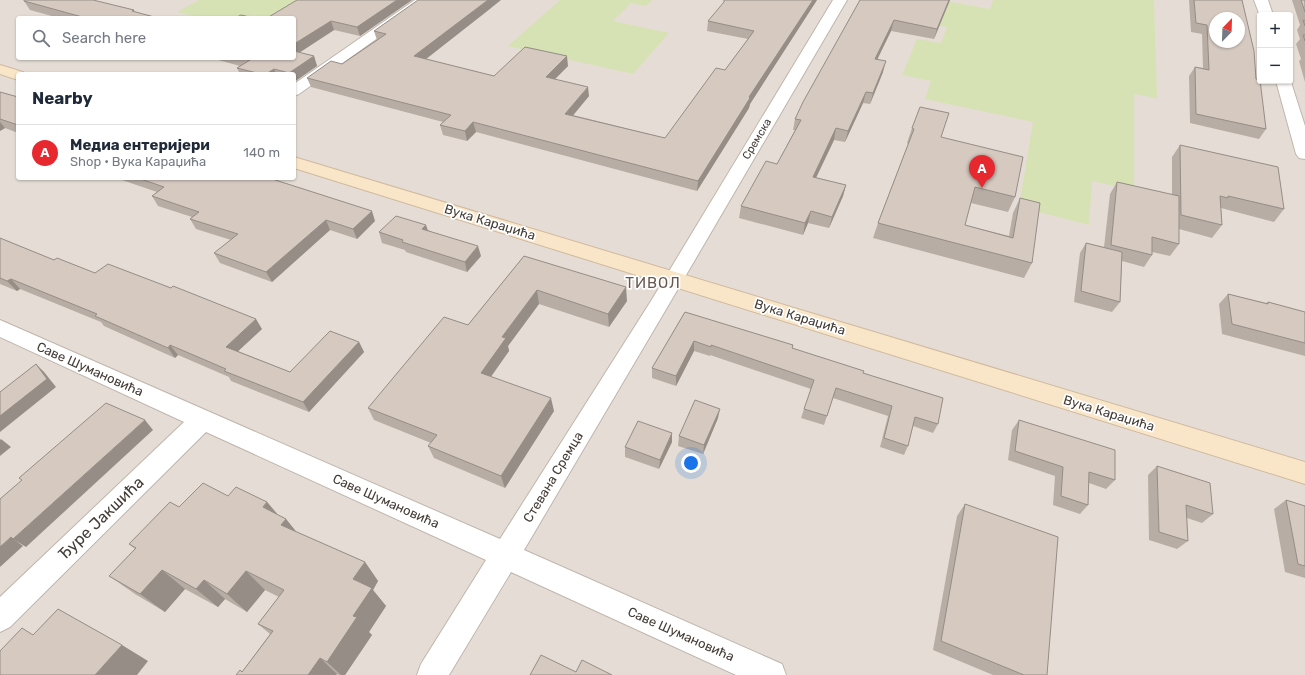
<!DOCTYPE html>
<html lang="en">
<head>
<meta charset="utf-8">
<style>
  body { margin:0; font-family:Rubik,sans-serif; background:#f6f6f7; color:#1f2937 }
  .controls { position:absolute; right:12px; top:12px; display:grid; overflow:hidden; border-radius:4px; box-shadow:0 1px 3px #0004 }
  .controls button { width:36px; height:36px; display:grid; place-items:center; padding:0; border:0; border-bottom:1px solid #e0e1e3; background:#fff; color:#1f2937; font:20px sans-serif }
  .compass { position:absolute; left:1209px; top:12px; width:36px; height:36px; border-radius:50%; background:#fff; box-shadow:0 1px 3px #0004; rotate:23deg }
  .you { position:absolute; left:691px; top:463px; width:14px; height:14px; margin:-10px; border:3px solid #fff; border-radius:50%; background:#1a73e8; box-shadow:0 0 0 6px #1a73e833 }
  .badge { display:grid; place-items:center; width:26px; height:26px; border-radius:50%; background:#e7282f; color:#fff; font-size:13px; font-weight:700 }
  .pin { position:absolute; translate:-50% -33px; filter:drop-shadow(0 1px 2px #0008) }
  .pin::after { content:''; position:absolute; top:21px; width:14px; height:12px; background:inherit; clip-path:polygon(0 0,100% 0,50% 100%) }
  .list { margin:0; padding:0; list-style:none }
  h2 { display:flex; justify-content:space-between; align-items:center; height:52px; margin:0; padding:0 16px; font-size:17px }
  h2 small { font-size:13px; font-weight:400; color:#747a83 }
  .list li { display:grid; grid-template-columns:26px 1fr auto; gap:12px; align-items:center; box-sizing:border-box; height:56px; padding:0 16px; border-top:1px solid #e0e1e3 }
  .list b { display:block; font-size:15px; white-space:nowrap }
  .list p { margin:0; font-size:13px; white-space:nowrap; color:#747a83 }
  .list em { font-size:13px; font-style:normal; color:#747a83 }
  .icon { flex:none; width:22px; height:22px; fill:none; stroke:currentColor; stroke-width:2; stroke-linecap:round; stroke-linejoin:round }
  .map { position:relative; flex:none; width:1305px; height:675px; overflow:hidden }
  .search { position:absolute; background:#fff; box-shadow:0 1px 3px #0004; left:16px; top:16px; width:280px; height:44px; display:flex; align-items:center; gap:10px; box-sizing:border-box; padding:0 14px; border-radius:4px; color:#747a83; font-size:15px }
  .panel { position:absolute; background:#fff; box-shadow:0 1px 3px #0004; left:16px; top:72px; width:280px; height:108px; border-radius:4px }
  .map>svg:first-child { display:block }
</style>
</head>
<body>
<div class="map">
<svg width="1305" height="675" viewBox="0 0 1305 675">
  <rect width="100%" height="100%" fill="#f2ece6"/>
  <path fill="#e5ddd5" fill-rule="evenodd" d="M 0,0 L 1305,0 L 1305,675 L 0,675 ZM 1260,15 L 1290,15 L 1290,81 L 1260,81 ZM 18,18 L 294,18 L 294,58 L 18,58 ZM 1215,18 L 1239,18 L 1239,42 L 1215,42 ZM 18,74 L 294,74 L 294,178 L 18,178 Z"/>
  <g fill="#d6e2b3">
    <polygon points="199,0 305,0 269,18 255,15 250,18 202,18 177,12"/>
    <polygon points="560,0 652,0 646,6 631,3 613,21 669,33 633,74 508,46"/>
    <polygon points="940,0 990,9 993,0 1154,0 1157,98 1134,94 1134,190 1092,181 1089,225 1019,207 1033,122 925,99 931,81 902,75 917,39 941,43 947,27 920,23"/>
  </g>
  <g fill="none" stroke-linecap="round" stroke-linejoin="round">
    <g stroke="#bfb5ad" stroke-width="2">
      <g id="minor">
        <polygon points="415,0 431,0 299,94 294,96 294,84"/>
        <polygon points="833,0 847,0 665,311 524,550 782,664 786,675 736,675 511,572 449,675 417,675 421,664 486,560 206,432 10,627 0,632 0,597 184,422 0,337 0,320 500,539 651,301"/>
        <polygon points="1254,0 1268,0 1273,15 1260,16"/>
        <polygon points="1290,79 1305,126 1305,159 1299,158 1296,154 1276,81 1290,81"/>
      </g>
    </g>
    <g stroke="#d0b99c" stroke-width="2">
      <g id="secondary">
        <polygon points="0,65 23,72 25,74 18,74 18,80 0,74"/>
        <polygon points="294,157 1305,462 1305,484 294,168"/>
      </g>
    </g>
    <use href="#minor" fill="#fff" fill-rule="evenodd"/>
    <use href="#secondary" fill="#f9e5c8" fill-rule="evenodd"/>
  </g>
  <g fill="#b7ada5">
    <polygon points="297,0 412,0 360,36 334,30 299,53 314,56 317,66 294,82 294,74 240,74 237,68 240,66 211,58 294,58"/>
    <polygon points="817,0 750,104 749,108 697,191 476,132 467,141 443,135 440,125 443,122 311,87 307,78 342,64 377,40 374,31 491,8 426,59 494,76 568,66 555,79 589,96 573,115 665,138 725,70 748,39 707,31 708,21"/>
    <polygon points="860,0 950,0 934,39 891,31 877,60 883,72 870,104 863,103 845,142 834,140 816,178 846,185 843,196 829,228 808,223 803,235 739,218 741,206 777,164 795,130 793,130 795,119"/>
    <polygon points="1189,0 1242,0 1256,79 1266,129 1259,139 1190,123 1189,76 1195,67 1203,68 1202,34 1191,32"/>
    <polygon points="1292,0 1305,0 1305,82 1299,61 1301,59 1296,44 1300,39 1297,30 1300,25"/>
    <polygon points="24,1 134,10 135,12 158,18 59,18 30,10"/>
    <polygon points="0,92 18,97 18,133 5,128 0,131"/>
    <polygon points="912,128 941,138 1015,197 1008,212 971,203 965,225 1009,236 1013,213 1020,198 1032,263 1024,278 873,238 878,223 908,144 907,143"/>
    <polygon points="1180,145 1284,209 1274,222 1221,208 1222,225 1212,238 1179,229 1179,244 1170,256 1152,252 1152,255 1144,267 1122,261 1120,302 1112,312 1074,302 1080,253 1086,243 1104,247 1110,194 1117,182 1172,195 1172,157"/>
    <polygon points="116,178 269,178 375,221 357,239 330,230 272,282 220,263 214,253 231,240 196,229 190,219 192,217 158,206 152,196 157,192"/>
    <polygon points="426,225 428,230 481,256 467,272 406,252 405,250 382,243 379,232"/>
    <polygon points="0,238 54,260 262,329 238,351 290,372 359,342 364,352 309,412 231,381 229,377 178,355 175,358 104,326 101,322 20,289 17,291 0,284"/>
    <polygon points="524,256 627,301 609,327 539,304 508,346 509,351 491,377 554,411 505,488 434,458 428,446 431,443 374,420 368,408 468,325"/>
    <polygon points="1228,294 1266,303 1268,302 1305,312 1305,356 1222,334 1219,304"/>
    <polygon points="685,312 793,345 792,348 863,373 938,424 933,433 913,426 908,446 904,455 880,447 888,416 833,398 824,425 801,418 804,409 811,389 710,355 710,356 694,351 676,386 652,378 652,368"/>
    <polygon points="718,418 703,454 678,446 679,436"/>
    <polygon points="1019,420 1115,480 1106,489 1089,483 1088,505 1080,514 1053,505 1055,476 1008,460 1012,430"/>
    <polygon points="672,433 672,442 659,469 625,457 625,447"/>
    <polygon points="1157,466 1213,514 1202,523 1187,518 1188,541 1177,549 1149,540 1148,475"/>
    <polygon points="228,496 267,502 278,515 286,519 296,532 365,562 378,581 373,590 386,606 369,632 372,635 345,675 338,675 337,674 336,675 236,675 242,672 270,634 258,624 279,597 265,590 247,612 225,599 218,607 185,589 165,612 135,594 109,576 135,549 129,544 179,507"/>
    <polygon points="1286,500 1305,506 1305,578 1285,572 1274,509"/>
    <polygon points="965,504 1047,675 993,675 933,650 957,516"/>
  </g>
  <g fill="#958d86">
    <polygon points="397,0 412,0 360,36 357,27"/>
    <polygon points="488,0 501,0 491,8 417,66 414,56"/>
    <polygon points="813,0 817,0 750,104 749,108 697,191 698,181 749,97"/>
    <polygon points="949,0 950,0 934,39 937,29"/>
    <polygon points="894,20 891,31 872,70 875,59"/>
    <polygon points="331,21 334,30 294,56 294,44"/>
    <polygon points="314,56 317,66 294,82 294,74 290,74 289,73"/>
    <polygon points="567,56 568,66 547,87 546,77"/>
    <polygon points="886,61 883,72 870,104 873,93"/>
    <polygon points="274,69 276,74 266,74"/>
    <polygon points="588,87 589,96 566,124 565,114"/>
    <polygon points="866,92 863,103 845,142 848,131"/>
    <polygon points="0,122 5,128 0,131"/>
    <polygon points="473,122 476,132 467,141 465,131"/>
    <polygon points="836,128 834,140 811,188 813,177"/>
    <polygon points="846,185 843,196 829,228 832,217"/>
    <polygon points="372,211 375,221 357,239 353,229"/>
    <polygon points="811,211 808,223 803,235 805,223"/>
    <polygon points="326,220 330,230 272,282 266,272"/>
    <polygon points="426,225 429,236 422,229"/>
    <polygon points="478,246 481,256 467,272 465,262"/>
    <polygon points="11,279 20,289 17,291 7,281"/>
    <polygon points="626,287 627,301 609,327 608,314"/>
    <polygon points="537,290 539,304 508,346 509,351 484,386 481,373 502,337"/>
    <polygon points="256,319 262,329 233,356 226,347"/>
    <polygon points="694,341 694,351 676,386 676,376"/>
    <polygon points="359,342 364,352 309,412 303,402"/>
    <polygon points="170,345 178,355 175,358 168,348"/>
    <polygon points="36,364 44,372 56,387 0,432 0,416"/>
    <polygon points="551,398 554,411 505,488 501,476"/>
    <polygon points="720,409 718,418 703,454 704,445"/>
    <polygon points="145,420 153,430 26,547 13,539"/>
    <polygon points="672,433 672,442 659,469 660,460"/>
    <polygon points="1,439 11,447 0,456 0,440"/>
    <polygon points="267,502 284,522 286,519 303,540 298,545 263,507"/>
    <polygon points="11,537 23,546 0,567 0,547"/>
    <polygon points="365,562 378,581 373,590 386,606 369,632 372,635 345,675 341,675 327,662 353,616 353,579"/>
    <polygon points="162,570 185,589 165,612 140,594"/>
    <polygon points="246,571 265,590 247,612 227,594"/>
    <polygon points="204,580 225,599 218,607 196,589"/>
    <polygon points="122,645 148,661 137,675 95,675"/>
    <polygon points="320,658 337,674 336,675 308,675"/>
  </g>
  <g fill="#d5c9c0" stroke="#958d86" fill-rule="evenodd">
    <polygon points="24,0 93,0 134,10 132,11 158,18 86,18 24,1"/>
    <polygon points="297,0 397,0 357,27 331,21 294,44 294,18 267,18"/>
    <polygon points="418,0 488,0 414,56 494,76 525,47 567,56 546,77 588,87 565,114 665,138 716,68 725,70 754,31 708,21 724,2 724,0 813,0 749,97 750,98 698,181 473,122 465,131 440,125 451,115 307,78 331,61 342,64 386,34 374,31"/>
    <polygon points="860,0 949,0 937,29 894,20 875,59 886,61 873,93 866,92 848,131 836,128 813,177 846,185 832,217 811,211 805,223 741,206 766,161 777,164 801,120 795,119 803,102"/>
    <path d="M 1194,0 L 1242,0 L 1254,51 L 1256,79 L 1260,80 L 1266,129 L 1196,114 L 1195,67 L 1209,70 L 1207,25 L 1196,23 ZM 1215,18 L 1239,18 L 1239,42 L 1215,42 Z"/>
    <polygon points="1301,0 1305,0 1305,12"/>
    <polygon points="241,15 254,18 235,18"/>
    <polygon points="1303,20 1305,21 1305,26"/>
    <polygon points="1303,35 1305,35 1305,41"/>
    <polygon points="294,51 314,56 289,73 274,69 266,74 261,74 237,68 250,60 242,58 294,58"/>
    <polygon points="0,92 18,97 18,125 0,119"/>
    <polygon points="920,107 949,113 941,137 1023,157 1015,197 975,187 965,225 1013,238 1020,198 1040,203 1032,263 878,223 914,129 912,128"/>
    <polygon points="1180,145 1278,167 1284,209 1228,196 1228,198 1220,196 1222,225 1181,215"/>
    <polygon points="138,178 269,178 372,211 353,229 326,220 266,272 214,253 238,234 190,219 199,212 152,196 164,187"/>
    <polygon points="1117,182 1179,196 1179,244 1152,237 1152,255 1111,245"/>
    <polygon points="396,216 426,225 422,229 478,246 465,262 402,242 403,240 379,232"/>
    <polygon points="0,238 54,260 57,258 95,273 108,264 171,288 173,286 256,319 226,347 290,372 330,331 359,342 303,402 224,371 226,369 170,345 168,348 95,316 97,314 11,279 7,281 0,278"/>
    <polygon points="1086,243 1122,252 1120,302 1081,291"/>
    <polygon points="524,256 626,287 608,314 537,290 502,337 506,338 481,373 551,398 501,476 428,446 437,435 368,408 444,317 468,325"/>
    <polygon points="1228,294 1268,304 1268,302 1305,312 1305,343 1232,324"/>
    <polygon points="685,312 793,345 792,348 864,371 863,373 943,398 938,424 915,417 908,446 884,438 892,406 836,388 827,416 804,409 814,380 711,345 711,347 694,341 676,376 652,368"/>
    <polygon points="36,364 47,379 0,416 0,392"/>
    <polygon points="695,400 720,409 704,445 679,436"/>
    <polygon points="106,403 145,420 13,539 11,537 0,547 0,499 22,480 19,478"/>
    <polygon points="1019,420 1115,450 1115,480 1089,472 1088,505 1061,496 1063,467 1015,451"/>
    <polygon points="638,421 672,433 660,460 625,447"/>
    <polygon points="1157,466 1210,483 1213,514 1186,505 1188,541 1159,532"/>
    <polygon points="203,483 228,496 236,487 267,502 263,507 286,519 281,525 365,562 353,579 372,588 353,616 357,617 327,662 320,658 308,675 236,675 240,670 242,672 273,631 258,624 284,590 246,571 227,594 204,580 196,589 162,570 140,594 109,576 136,548 129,544 170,502 179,507"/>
    <polygon points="1286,500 1305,506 1305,566 1298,564"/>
    <polygon points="965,504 1058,537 1047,675 1024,675 941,641"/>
    <polygon points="58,609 122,645 95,675 0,675 0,651 22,628 33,635"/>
    <polygon points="541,655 576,672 582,660 612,675 530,675"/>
  </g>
  <g text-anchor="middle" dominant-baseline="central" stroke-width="3.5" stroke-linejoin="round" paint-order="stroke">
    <g font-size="11" fill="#443c36" stroke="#fff">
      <text transform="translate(757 139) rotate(-59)">Сремска</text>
    </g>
    <g font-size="13" fill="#443c36" stroke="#fff">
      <text transform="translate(490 222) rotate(17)">Вука Караџића</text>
      <text transform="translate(800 317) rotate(17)">Вука Караџића</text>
      <text transform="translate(90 369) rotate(24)">Саве Шумановића</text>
      <text transform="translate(1109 413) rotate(17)">Вука Караџића</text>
      <text transform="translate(553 477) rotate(-59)">Стевана Сремца</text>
      <text transform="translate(386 501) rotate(24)">Саве Шумановића</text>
      <text transform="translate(681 634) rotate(24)">Саве Шумановића</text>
    </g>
    <g font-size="15" letter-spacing="1" fill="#66584e" stroke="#fff">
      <text x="653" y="283">ТИВОЛ</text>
    </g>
    <g font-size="16" fill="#443c36" stroke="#fff">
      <text transform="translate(101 518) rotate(-44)">Ђуре Јакшића</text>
    </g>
  </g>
</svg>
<div class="controls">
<button>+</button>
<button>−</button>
</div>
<svg class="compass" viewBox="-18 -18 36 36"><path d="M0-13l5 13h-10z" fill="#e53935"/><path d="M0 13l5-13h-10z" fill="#747a83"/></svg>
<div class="you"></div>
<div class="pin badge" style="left:982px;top:188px">A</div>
<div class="search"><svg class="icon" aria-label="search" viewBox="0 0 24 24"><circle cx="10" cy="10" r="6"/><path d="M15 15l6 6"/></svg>Search here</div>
<section class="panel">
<h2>Nearby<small></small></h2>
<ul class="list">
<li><span class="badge">A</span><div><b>Медиа ентеријери</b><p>Shop · Вука Караџића</p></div><em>140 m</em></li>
</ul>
</section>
</div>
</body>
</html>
